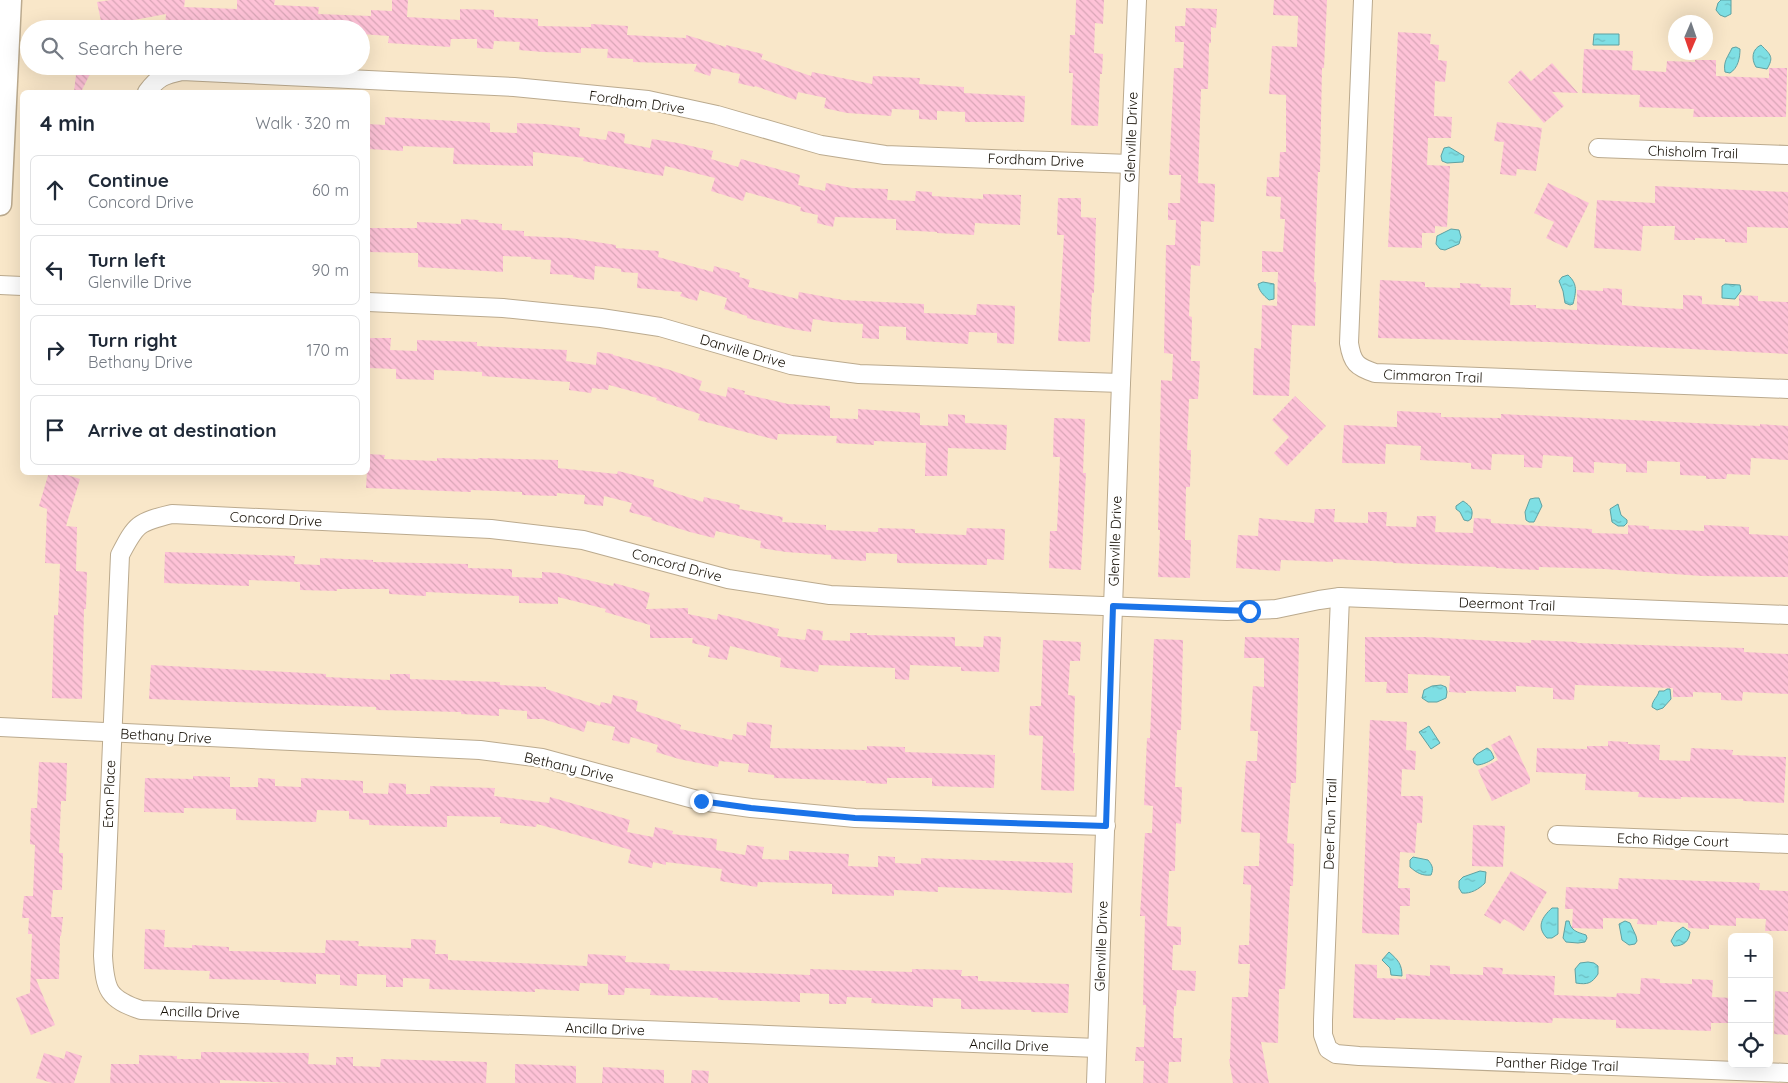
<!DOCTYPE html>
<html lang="en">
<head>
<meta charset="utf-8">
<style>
  body { margin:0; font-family:Quicksand,sans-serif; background:#f2f2f3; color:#1f2937 }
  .controls { position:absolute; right:15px; bottom:15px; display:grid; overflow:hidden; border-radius:8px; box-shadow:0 5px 20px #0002 }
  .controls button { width:45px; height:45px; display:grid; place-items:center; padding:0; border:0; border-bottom:1px solid #e0e1e3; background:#fff; color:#1f2937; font:25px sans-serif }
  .compass { position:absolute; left:1668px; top:15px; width:45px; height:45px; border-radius:50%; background:#fff; box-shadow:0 5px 20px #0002; rotate:182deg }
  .stop { position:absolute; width:15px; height:15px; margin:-11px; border:4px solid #1a73e8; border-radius:50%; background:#fff }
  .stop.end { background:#1a73e8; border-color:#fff; box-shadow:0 1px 5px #0008 }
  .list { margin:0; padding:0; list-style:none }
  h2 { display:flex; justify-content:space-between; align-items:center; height:65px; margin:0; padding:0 20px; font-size:21px }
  h2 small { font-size:16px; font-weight:400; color:#747a83 }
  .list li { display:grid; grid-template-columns:32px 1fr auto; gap:15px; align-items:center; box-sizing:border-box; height:70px; margin:0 10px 10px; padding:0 10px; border:1px solid #e0e1e3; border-radius:8px }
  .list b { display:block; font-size:19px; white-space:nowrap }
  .list p { margin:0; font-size:16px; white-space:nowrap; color:#747a83 }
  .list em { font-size:16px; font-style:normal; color:#747a83 }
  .icon { flex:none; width:28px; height:28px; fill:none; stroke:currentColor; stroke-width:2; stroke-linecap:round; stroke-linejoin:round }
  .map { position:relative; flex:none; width:1788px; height:1083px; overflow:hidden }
  .search { position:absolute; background:#fff; box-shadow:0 5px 20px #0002; left:20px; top:20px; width:350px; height:55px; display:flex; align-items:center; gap:12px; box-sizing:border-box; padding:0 18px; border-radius:28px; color:#747a83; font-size:19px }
  .panel { position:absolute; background:#fff; box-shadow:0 5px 20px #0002; left:20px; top:90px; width:350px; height:385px; border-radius:8px }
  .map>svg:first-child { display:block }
</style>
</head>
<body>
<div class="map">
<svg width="1788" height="1083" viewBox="0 0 1788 1083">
  <defs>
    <pattern id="water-ripples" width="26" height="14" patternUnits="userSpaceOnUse" patternTransform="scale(1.25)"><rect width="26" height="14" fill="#7edfe4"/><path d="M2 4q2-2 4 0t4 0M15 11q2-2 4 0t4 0" fill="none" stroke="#6cbec2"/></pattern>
    <pattern id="building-back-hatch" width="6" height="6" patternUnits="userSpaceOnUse" patternTransform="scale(1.25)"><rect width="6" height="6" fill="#fec2d7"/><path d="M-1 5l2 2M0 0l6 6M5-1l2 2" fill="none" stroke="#d9a6b7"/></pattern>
  </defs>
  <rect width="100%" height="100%" fill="#f9e7c9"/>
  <g fill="url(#water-ripples)" stroke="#5fa1a1">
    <polygon points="1721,0 1731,0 1731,14 1725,17 1720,15 1716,10 1718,3"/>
    <polygon points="1594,34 1619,34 1619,45 1593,45"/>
    <path d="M 1761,45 C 1771,55 1774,57 1767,69 L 1756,67 C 1751,59 1752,49 1761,45 Z"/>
    <path d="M 1736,47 L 1740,49 C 1740,58 1738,68 1730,73 L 1725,72 C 1723,61 1728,57 1732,48 Z"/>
    <polygon points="1449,147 1464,156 1463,162 1447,163 1442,161 1441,156 1444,148"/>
    <polygon points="1451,229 1459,230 1461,237 1459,244 1445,250 1440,249 1436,244 1437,236"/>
    <path d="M 1568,275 C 1578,284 1576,292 1573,304 L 1570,305 L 1565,303 L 1563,291 L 1559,281 L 1562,277 Z"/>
    <path d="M 1263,282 L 1274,284 L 1274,299 L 1269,300 C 1263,295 1259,291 1258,284 Z"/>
    <polygon points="1725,284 1740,285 1741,291 1735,299 1722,298 1722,286"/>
    <polygon points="1535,498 1539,498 1542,506 1534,522 1529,522 1526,520 1525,512 1530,499"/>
    <path d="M 1463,501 C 1471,506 1474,510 1471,519 L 1468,521 L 1464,520 L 1460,512 L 1456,509 L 1456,506 Z"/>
    <polygon points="1618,504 1621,515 1627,520 1627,523 1624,526 1618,526 1612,522 1610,509"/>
    <polygon points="1441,685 1446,687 1447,692 1446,698 1437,702 1428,702 1422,698 1424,690 1432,686"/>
    <path d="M 1667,689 L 1670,689 L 1671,699 L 1663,708 L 1657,710 L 1652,707 C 1652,700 1658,697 1659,691 L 1664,691 Z"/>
    <polygon points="1429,726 1440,743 1431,749 1419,732"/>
    <path d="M 1487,748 C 1491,750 1492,753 1494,758 C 1491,761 1482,765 1477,765 L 1474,763 L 1473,759 L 1477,754 Z"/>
    <path d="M 1413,857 L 1428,860 C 1432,865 1434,868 1431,875 C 1422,876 1417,873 1410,867 L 1410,860 Z"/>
    <path d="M 1480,871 L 1486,872 L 1485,883 C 1479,889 1471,894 1462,893 L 1459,888 L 1459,881 L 1463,877 Z"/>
    <path d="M 1552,908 L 1558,908 L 1558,934 L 1552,938 L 1547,938 C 1536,927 1542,917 1552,908 Z"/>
    <path d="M 1566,921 L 1569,921 C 1571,931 1577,932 1586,935 L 1587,938 L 1585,942 L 1578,943 L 1566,942 L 1563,938 Z"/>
    <polygon points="1625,921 1630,923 1636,936 1637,941 1635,944 1629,945 1622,940 1619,924"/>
    <path d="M 1683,927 L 1690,932 C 1689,941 1684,946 1674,946 L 1671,941 L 1676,932 Z"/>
    <path d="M 1389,952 C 1398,960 1402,964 1402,976 L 1391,975 L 1390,968 L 1382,960 Z"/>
    <path d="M 1588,962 L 1594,963 L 1598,966 L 1598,974 C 1592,983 1588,985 1576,983 L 1575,969 L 1580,963 Z"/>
  </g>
  <g fill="url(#building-back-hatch)">
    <polygon points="111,0 185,0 184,7 237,9 237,0 275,0 274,5 319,7 318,14 371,16 371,10 392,11 392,0 408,0 407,17 460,20 460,9 494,10 494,17 538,19 538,26 591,27 591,24 628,26 627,35 686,38 686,35 726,47 726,45 763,54 761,59 811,76 812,72 872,84 873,76 920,78 919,84 964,87 964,93 1025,96 1024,122 965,122 965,112 937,111 937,120 919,119 919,110 892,109 891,116 847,113 824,108 826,98 798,92 796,100 755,86 754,87 738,83 740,74 712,68 710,76 694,71 697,64 633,62 633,59 607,58 608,49 581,48 581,53 543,52 519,50 520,42 494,41 493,49 477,48 477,39 451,39 450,47 388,43 389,36 361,34 361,29 193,29 193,26 165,25 166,14 102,26 97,2"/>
    <polygon points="1076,0 1104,0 1103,24 1095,23 1094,53 1103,54 1102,74 1100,74 1098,126 1071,125 1073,73 1069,73 1070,35 1075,35"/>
    <polygon points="1274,0 1327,0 1324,68 1322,68 1320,172 1318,172 1314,282 1316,282 1315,326 1292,325 1289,396 1253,395 1254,348 1261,349 1262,305 1277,306 1278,272 1262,272 1262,251 1283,252 1285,219 1280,219 1281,197 1266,196 1267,177 1279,177 1280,152 1286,152 1286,95 1269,94 1272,46 1297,47 1298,16 1273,15"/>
    <polygon points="1186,8 1217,9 1216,28 1211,27 1211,43 1209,43 1208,89 1201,89 1198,183 1215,184 1214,222 1201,221 1200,266 1191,265 1189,316 1192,317 1191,361 1200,361 1198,399 1189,399 1187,450 1191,450 1190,487 1186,487 1185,540 1191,540 1190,578 1158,577 1160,530 1158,530 1161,380 1172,381 1173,354 1164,353 1166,245 1175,245 1176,220 1168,220 1168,203 1180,203 1181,175 1169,175 1174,68 1183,68 1184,42 1175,42 1175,26 1185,26"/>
    <polygon points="1398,32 1431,34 1430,44 1439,45 1438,60 1447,61 1445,82 1435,81 1434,116 1452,117 1451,138 1428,138 1427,165 1450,166 1447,227 1435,226 1435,233 1422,233 1422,248 1388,247"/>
    <polygon points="1584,49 1633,51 1632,70 1666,72 1667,61 1695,62 1695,60 1716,60 1716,76 1769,78 1769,68 1787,68 1786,117 1693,117 1694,109 1639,107 1640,95 1582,93"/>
    <polygon points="1552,63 1578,93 1552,92 1564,106 1544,123 1508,82 1521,70 1531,81"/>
    <polygon points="77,66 94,66 81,92 74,92"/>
    <polygon points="385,117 490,123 490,132 517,133 517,123 545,124 580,128 579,136 606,140 608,131 625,134 624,143 650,148 652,139 678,143 713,151 711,159 738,167 741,159 800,175 798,185 825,191 826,183 852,188 888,189 887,200 915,201 916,191 932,192 932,196 983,199 983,194 1021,195 1020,225 975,223 974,235 937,233 937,232 896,230 896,219 835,217 833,227 817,223 818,215 800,211 801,207 746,192 743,201 711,191 715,178 665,166 663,176 583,161 584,158 533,152 533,166 453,164 454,148 403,146 403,151 368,149 368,124 385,125"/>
    <polygon points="1497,122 1542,128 1536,171 1517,169 1516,176 1500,174 1504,142 1494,141"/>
    <polygon points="1548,183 1589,203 1567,248 1546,238 1554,222 1534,213"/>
    <polygon points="1655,186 1788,192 1788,228 1747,227 1747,243 1725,242 1725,239 1695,238 1695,240 1674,240 1675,226 1643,226 1641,251 1594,248 1597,200 1655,203"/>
    <polygon points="1058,198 1081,198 1081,217 1096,218 1094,293 1092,293 1090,342 1058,341 1064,235 1057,235"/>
    <polygon points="461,219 479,220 478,222 502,224 502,230 524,231 524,236 570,238 616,245 616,248 659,251 658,257 713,272 714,266 740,273 739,277 750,280 748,287 798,299 799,292 843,300 924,304 924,313 976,315 977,304 1015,306 1014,344 997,343 997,333 969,332 968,344 906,340 906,327 879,326 879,339 862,338 863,324 831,322 813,319 811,332 792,329 747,318 747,316 724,309 727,298 700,290 697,301 680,296 682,292 637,288 638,273 621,272 621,269 595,266 594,280 573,277 573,275 550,274 551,260 531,259 531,257 503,256 503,272 418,267 418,253 368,252 368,228 417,228 417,222 461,224"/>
    <polygon points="1380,280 1425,282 1425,287 1460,288 1460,283 1481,284 1480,287 1511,288 1510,305 1536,305 1536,308 1577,310 1577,290 1603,291 1603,288 1622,289 1622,305 1646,307 1683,309 1683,295 1702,296 1702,304 1739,306 1739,295 1758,296 1758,301 1788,302 1788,354 1549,342 1378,338"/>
    <polygon points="368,338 391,338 390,350 417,351 417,340 477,342 477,346 567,350 566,361 596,365 597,352 613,354 613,355 667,369 702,381 699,390 726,397 728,387 745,391 744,394 788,404 830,406 830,418 858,419 858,409 920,413 920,425 948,426 948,414 965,415 965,423 1007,425 1006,450 948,448 947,476 925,476 926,443 874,441 874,445 836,443 837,436 778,434 777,440 698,420 700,414 656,400 657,398 609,385 608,390 592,388 591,393 569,390 570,382 482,376 482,372 434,370 434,380 396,379 396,369 368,368"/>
    <polygon points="1295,396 1326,426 1287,466 1274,453 1289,437 1272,420"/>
    <polygon points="1397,411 1441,413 1441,417 1501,418 1501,414 1760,426 1760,424 1788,426 1788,460 1751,458 1750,475 1727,474 1726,479 1706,479 1706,476 1680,475 1680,462 1647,461 1647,473 1626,472 1626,464 1594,462 1594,473 1573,472 1573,457 1543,455 1542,468 1524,467 1524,455 1492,454 1491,470 1471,469 1471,463 1420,460 1421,446 1386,444 1385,464 1342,463 1344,425 1397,427"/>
    <polygon points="1054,418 1085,419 1083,473 1086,473 1081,570 1049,568 1050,531 1057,531 1060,457 1053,457"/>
    <polygon points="368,454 385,455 384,459 437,461 437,458 478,459 478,458 558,460 558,468 617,474 618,471 654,480 653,486 703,502 704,497 740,505 739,509 783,517 782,522 826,525 826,530 878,532 878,528 915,529 915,533 966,535 967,528 1005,529 1004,560 987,559 987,565 897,563 897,554 866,553 866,561 831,559 831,555 786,552 760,548 761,541 716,531 714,538 690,532 651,520 652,518 629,512 632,503 604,496 603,506 584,504 585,495 557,493 557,496 522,495 522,492 471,490 471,492 366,488"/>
    <polygon points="49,472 57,472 80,479 66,526 77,527 76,571 87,572 86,609 84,609 82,699 52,698 54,615 58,615 60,564 45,563 47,509 39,506"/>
    <polygon points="1315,509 1335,509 1334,522 1368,523 1368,512 1387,512 1386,526 1416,527 1417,516 1436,516 1435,532 1473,533 1474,518 1491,519 1491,523 1592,529 1592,533 1628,534 1628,525 1649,526 1649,529 1704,531 1704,525 1749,527 1749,534 1788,536 1788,577 1702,576 1604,569 1539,567 1539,570 1496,568 1496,567 1393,563 1393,562 1333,559 1333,562 1281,560 1280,571 1236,568 1238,535 1258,536 1259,518 1314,523"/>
    <polygon points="165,552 295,556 294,564 320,565 320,558 373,560 373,562 468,564 468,568 512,569 512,577 542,578 542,572 559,573 613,586 614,583 650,593 646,609 688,608 688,614 717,620 718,614 736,618 779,629 777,636 805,640 807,629 823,631 822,640 850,641 850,633 867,633 867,635 955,637 955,646 983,647 984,636 1001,637 999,672 961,671 961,667 910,665 909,680 895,679 895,668 819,665 818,672 780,667 781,658 730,646 727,660 708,657 710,647 692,643 693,638 650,638 650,625 605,612 606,609 558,597 558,604 519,603 519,596 426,592 426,596 389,594 389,589 337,589 337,591 300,590 300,582 249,580 249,586 164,583"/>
    <polygon points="1245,637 1299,638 1296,783 1291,783 1287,843 1294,844 1293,886 1290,886 1285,989 1279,989 1278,1043 1261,1042 1269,1083 1233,1083 1229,1059 1230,1059 1232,997 1248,997 1250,964 1238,964 1239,945 1249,945 1251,885 1243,884 1244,866 1259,866 1260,833 1241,832 1246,761 1257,761 1258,731 1250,731 1253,686 1264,687 1264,658 1244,658"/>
    <polygon points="1365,637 1424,637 1531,643 1531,640 1577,642 1577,643 1744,648 1744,652 1788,654 1788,694 1743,692 1742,701 1721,700 1721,693 1693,692 1693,697 1673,697 1673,688 1575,685 1574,700 1553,699 1553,688 1516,686 1516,692 1466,691 1466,693 1449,692 1450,676 1408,674 1408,693 1386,693 1387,682 1365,682"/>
    <polygon points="1154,639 1183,640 1181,730 1177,730 1175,787 1182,787 1181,824 1176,823 1175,871 1169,871 1167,926 1181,927 1181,945 1173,945 1172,970 1196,971 1195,991 1177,990 1176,1006 1174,1006 1173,1038 1182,1038 1181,1062 1169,1062 1168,1083 1143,1083 1144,1061 1135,1061 1136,1047 1144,1047 1146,1005 1143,1005 1145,916 1140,916 1145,833 1152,833 1153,806 1144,805 1147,738 1150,738"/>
    <polygon points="1043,640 1081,642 1080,661 1070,661 1068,695 1075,696 1073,753 1075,753 1074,791 1041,790 1043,736 1029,735 1030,706 1041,706"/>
    <polygon points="151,665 326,674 326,677 390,680 390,674 410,674 410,679 500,682 500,685 546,687 546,689 600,706 601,702 611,704 613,695 638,701 636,711 681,725 680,729 732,740 733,734 746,736 747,722 772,725 770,748 867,750 867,746 905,747 905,752 995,755 994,788 932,786 932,778 887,778 887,784 866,783 866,781 774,778 774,775 748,772 749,764 719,761 718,767 679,759 656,752 658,745 631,737 629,744 612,740 615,727 587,721 584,732 543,719 527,719 527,711 499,709 499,716 461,714 461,712 376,710 376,707 149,699"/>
    <polygon points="1370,720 1407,722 1406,750 1416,751 1415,770 1402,769 1401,796 1423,796 1422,823 1417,823 1415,853 1400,852 1398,888 1410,888 1410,906 1400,906 1399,935 1362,933"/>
    <polygon points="1510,735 1530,778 1530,783 1492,801 1478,770 1498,760 1491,745"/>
    <polygon points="1608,741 1628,742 1628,744 1660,745 1659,760 1690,761 1691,748 1733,750 1732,755 1786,757 1784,803 1743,801 1743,799 1681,797 1681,799 1638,797 1639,792 1585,790 1586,774 1536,772 1537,748 1587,749 1587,746 1608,746"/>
    <polygon points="39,762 67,763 66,801 61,801 59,853 63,853 62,890 53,890 51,917 63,917 61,936 60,936 59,979 36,979 55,1025 31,1035 16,998 30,993 32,934 28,934 29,918 22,918 24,896 33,896 35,845 30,844 31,808 37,808"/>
    <polygon points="193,776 230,777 230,787 258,787 258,778 275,779 275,786 301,787 301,778 363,781 363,793 388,794 389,783 406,784 406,794 430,794 430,786 495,788 494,796 549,803 550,797 630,820 627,832 653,837 655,827 673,831 672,834 717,839 716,850 745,855 747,845 764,847 762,859 789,860 789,851 849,854 848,866 878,867 878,856 895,857 895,863 921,864 921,858 1073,863 1072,893 938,887 938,892 894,890 894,896 832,894 832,884 758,882 757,887 720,881 722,869 666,862 666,865 653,862 652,868 628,863 631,850 537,824 536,827 500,823 501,817 447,816 447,827 405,826 369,825 369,820 349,819 349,811 317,810 316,822 236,820 236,809 184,808 184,813 144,812 145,778 193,779"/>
    <polygon points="1473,825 1505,826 1503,867 1472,866"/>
    <polygon points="1511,871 1547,892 1524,931 1504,919 1500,924 1484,915"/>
    <polygon points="1619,878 1760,883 1759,890 1788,891 1788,931 1765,931 1766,919 1736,918 1736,926 1709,925 1709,929 1688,928 1688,923 1657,921 1657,925 1637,924 1638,919 1603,918 1603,929 1572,928 1573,909 1565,909 1566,887 1618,889"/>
    <polygon points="145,929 165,930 164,947 192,948 192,945 229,947 229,951 325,953 326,940 359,941 358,946 411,948 411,939 436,940 435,954 448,954 448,960 587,966 588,954 626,956 625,962 670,964 669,970 810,975 810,969 912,972 912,969 962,970 961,976 978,976 978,981 1069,984 1068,1013 1031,1012 1031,1010 961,1009 961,999 933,998 933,1007 871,1003 872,998 847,997 846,1004 829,1004 829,994 800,993 800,1002 718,1000 718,998 650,995 651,989 625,988 624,995 608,995 608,984 580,983 579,991 535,989 535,992 429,989 430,979 403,978 403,987 386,987 386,975 357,974 357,986 340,985 340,975 316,974 316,984 280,982 280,980 209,979 210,971 144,969"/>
    <polygon points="1355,964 1377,965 1377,978 1406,979 1406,974 1430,976 1430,965 1450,966 1450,974 1483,975 1483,967 1503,968 1502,974 1555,976 1554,995 1616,997 1617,993 1640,994 1641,978 1660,979 1660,983 1692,984 1692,979 1713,980 1712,997 1732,998 1732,1023 1711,1023 1711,1031 1616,1028 1616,1020 1553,1018 1552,1023 1396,1018 1395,1020 1353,1018"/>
    <polygon points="1775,991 1788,992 1788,1035 1774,1034"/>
    <polygon points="66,1051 82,1056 74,1083 52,1083 36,1078 44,1053 64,1059"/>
    <polygon points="201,1052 309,1053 308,1064 336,1065 336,1057 353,1057 353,1066 380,1067 381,1059 487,1062 486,1083 292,1083 220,1080 220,1083 110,1083 111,1064 139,1064 139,1055 177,1056 177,1059 201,1059"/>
    <polygon points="515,1064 576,1066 576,1083 515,1083"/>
    <polygon points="603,1067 664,1070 664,1083 602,1083"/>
    <polygon points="692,1070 709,1071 708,1083 691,1083"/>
  </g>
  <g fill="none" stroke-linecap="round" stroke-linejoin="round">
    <g stroke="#bbaa8e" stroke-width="20">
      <g id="minor">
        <path d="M 1363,0 L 1349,343 C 1352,363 1357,367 1375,373 L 1788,389"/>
        <path d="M 147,92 C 158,77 164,75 182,71 L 514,87 L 648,100 L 717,115 L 821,145 L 885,155 L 1130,164"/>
        <polyline points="1598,148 1788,155"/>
        <polyline points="0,285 22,286"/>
        <polyline points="368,302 503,308 601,318 660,327 791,365 859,374 1121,383"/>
        <polyline points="1340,597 1323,1020 1323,1035 1328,1049 1336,1054 1359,1056 1788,1073"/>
        <polyline points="0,727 480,750 542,758 701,801 751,808 855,818 1106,826"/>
        <polyline points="1557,835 1788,844"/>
        <path d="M 1097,1048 L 141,1010 C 108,999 105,990 103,956 L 120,555 C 136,524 138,522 172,514 L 491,529 L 583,540 L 728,579 L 830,595 L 1227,611 L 1276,609 L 1319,600 L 1340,597 L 1788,615"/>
        <polyline points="1096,1083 1121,383 1137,0"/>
      </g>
    </g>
    <g stroke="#bbaa8e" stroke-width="25">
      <polyline id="major" points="0,204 10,0"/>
    </g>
    <use href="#minor" stroke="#fff" stroke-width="18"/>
    <use href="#major" stroke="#fff" stroke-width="22"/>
  </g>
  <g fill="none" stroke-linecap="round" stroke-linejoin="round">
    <polyline stroke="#1a73e8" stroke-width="6" points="701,801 751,808 855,818 1106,826 1113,606 1249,611"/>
  </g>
  <g text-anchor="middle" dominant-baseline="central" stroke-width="5" stroke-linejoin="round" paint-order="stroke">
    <g font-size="14" fill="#161006" stroke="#fff">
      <text transform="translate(637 102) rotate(8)">Fordham Drive</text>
      <text transform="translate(1131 137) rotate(-88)">Glenville Drive</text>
      <text transform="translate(1693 152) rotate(2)">Chisholm Trail</text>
      <text transform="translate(1036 160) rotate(2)">Fordham Drive</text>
      <text transform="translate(743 351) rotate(16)">Danville Drive</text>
      <text transform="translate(1433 376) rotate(2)">Cimmaron Trail</text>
      <text transform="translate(276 519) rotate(3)">Concord Drive</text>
      <text transform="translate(1115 541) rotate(-88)">Glenville Drive</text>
      <text transform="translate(677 565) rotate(15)">Concord Drive</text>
      <text transform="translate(1507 604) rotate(2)">Deermont Trail</text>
      <text transform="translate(166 736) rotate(3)">Bethany Drive</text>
      <text transform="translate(569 767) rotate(13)">Bethany Drive</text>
      <text transform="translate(109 794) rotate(-88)">Eton Place</text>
      <text transform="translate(1330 824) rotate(-88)">Deer Run Trail</text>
      <text transform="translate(1673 840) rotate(2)">Echo Ridge Court</text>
      <text transform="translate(1101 946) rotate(-88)">Glenville Drive</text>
      <text transform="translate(200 1012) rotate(2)">Ancilla Drive</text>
      <text transform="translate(605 1029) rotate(2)">Ancilla Drive</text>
      <text transform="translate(1009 1045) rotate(2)">Ancilla Drive</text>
      <text transform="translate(1557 1064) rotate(2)">Panther Ridge Trail</text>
    </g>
  </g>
</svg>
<div class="controls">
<button>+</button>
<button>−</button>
<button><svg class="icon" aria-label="locate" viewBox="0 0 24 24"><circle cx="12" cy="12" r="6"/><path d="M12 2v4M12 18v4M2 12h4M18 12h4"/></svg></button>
</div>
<svg class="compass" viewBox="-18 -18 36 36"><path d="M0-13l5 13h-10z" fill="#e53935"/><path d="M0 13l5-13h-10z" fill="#747a83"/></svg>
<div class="stop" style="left:1249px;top:611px"></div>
<div class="stop end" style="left:701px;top:801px"></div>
<div class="search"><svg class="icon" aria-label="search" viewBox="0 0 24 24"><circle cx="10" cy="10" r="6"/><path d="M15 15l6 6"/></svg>Search here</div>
<section class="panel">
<h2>4 min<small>Walk · 320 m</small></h2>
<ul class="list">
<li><svg class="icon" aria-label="ahead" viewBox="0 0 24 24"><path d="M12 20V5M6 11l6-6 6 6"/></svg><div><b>Continue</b><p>Concord Drive</p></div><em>60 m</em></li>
<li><svg class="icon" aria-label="left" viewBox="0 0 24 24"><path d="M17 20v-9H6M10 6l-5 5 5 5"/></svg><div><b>Turn left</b><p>Glenville Drive</p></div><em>90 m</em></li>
<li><svg class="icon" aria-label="right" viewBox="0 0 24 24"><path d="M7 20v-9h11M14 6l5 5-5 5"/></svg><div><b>Turn right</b><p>Bethany Drive</p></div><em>170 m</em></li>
<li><svg class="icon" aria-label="arrive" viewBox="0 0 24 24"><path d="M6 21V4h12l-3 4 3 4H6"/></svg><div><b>Arrive at destination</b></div></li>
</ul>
</section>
</div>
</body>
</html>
